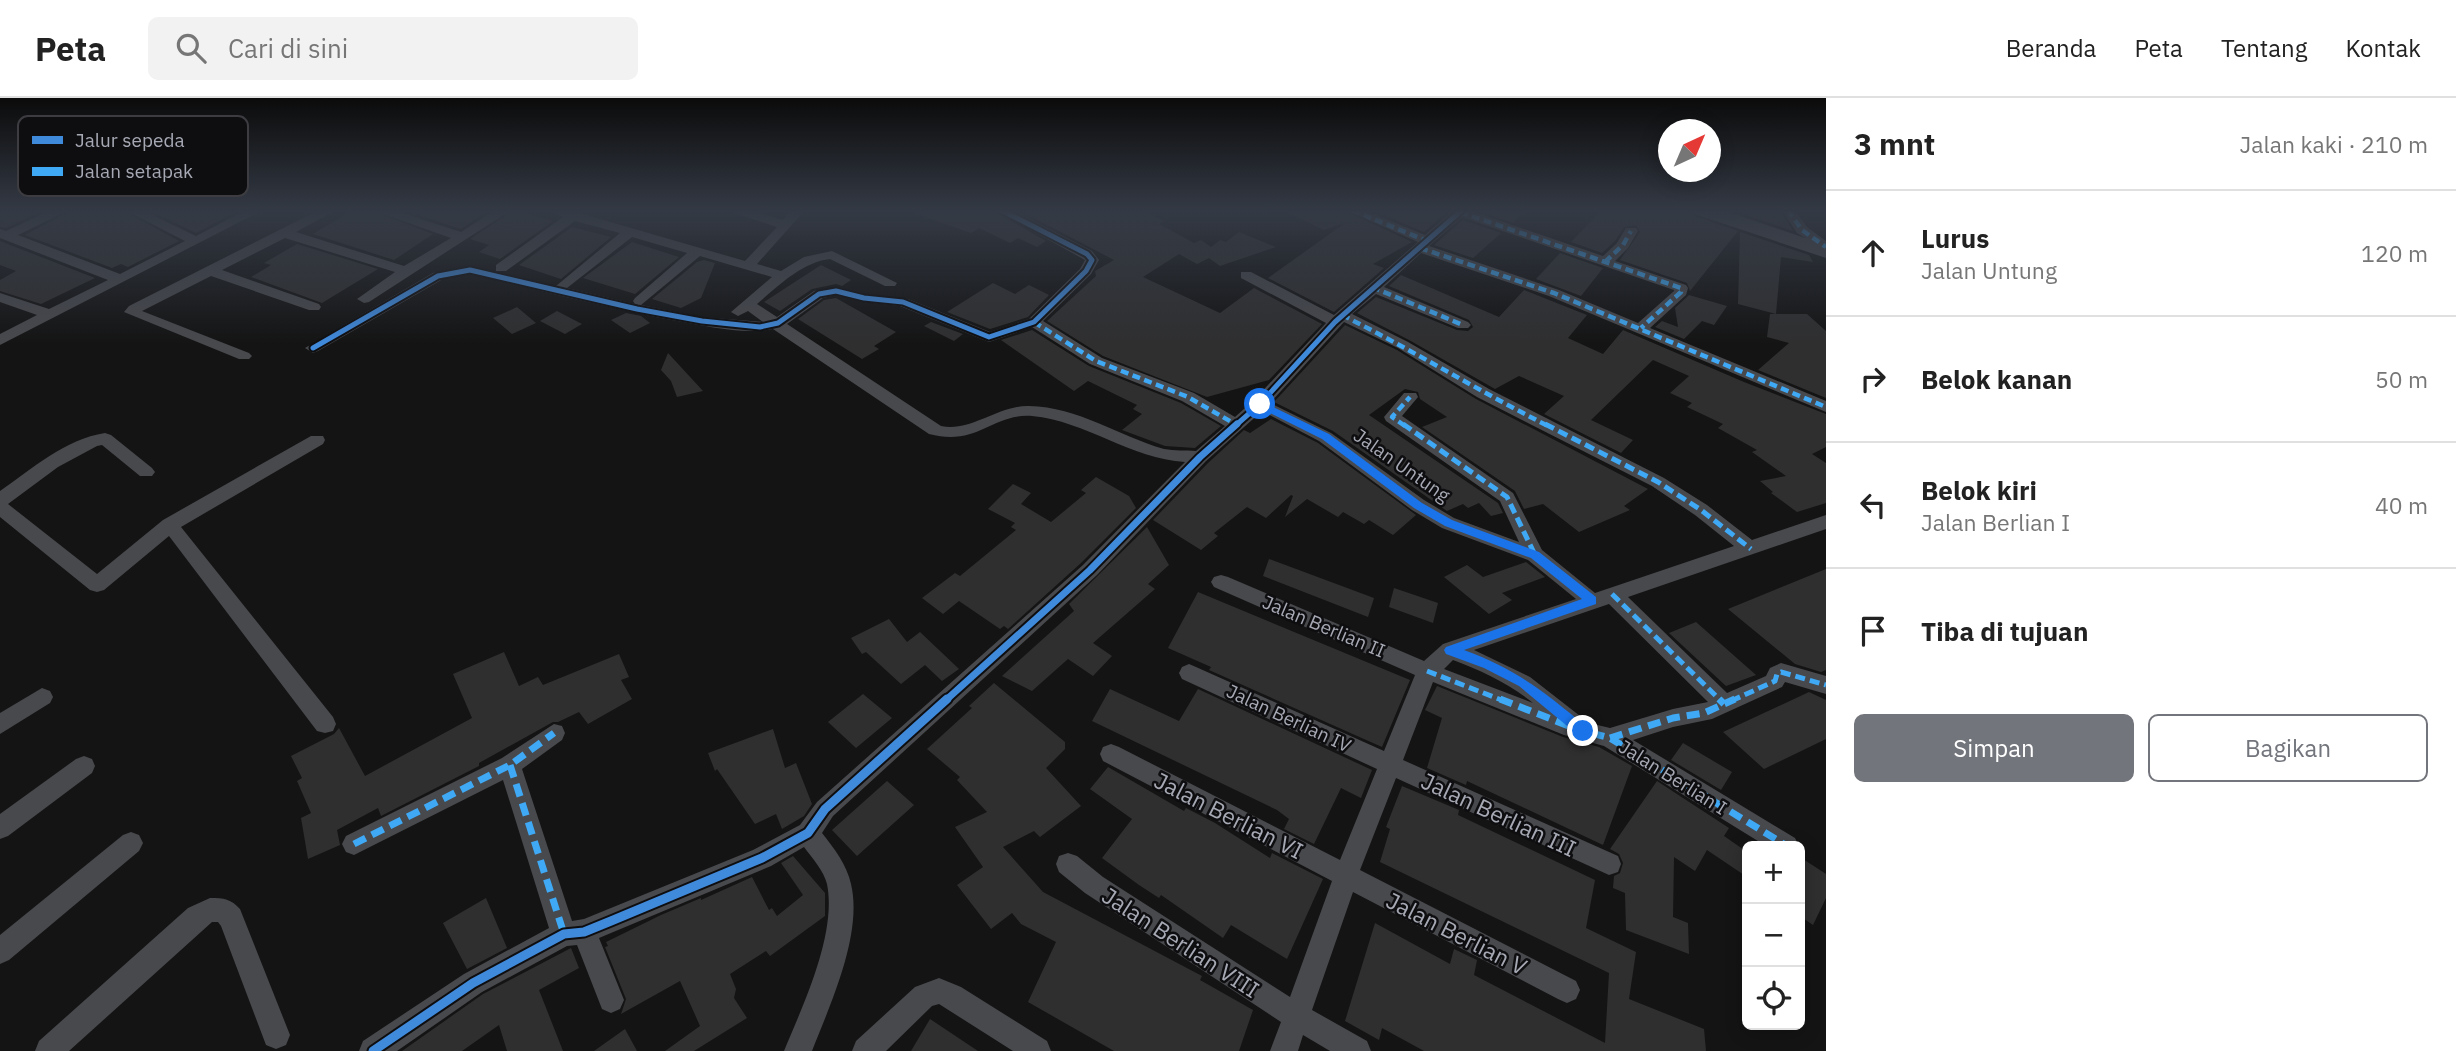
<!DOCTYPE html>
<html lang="id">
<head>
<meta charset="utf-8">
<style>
  body { margin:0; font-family:"IBM Plex Sans",sans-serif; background:#f2f2f2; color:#222 }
  .controls { position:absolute; right:21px; bottom:21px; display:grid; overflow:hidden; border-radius:10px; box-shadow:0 4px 18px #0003 }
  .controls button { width:63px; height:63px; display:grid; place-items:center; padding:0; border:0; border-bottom:2px solid #e0e0e0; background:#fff; color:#222; font:35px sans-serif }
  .compass { position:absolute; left:1658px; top:21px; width:63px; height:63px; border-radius:50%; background:#fff; box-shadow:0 4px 18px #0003; rotate:44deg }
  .stop { position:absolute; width:21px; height:21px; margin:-16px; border:5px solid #1a73e8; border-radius:50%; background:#fff }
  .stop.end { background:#1a73e8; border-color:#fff; box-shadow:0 2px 7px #0008 }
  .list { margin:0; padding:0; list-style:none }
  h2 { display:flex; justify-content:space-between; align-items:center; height:91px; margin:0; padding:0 28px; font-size:30px }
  h2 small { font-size:23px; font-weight:400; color:#767676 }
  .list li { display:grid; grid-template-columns:46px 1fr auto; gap:21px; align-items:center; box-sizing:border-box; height:126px; padding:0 28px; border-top:2px solid #e0e0e0 }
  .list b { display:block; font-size:26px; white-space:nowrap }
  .list p { margin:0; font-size:23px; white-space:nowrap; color:#767676 }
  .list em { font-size:23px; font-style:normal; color:#767676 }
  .actions { display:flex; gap:14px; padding:21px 28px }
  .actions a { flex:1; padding:16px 0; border:2px solid #73757c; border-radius:10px; text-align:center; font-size:24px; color:#73757c }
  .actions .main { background:#73757c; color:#fff }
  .icon { flex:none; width:38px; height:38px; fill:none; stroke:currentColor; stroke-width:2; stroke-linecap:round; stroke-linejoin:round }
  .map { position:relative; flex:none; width:1826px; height:953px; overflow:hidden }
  header { display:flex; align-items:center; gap:42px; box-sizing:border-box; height:98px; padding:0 35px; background:#fff; border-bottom:2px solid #e0e0e0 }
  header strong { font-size:33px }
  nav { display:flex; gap:38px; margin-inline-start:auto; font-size:24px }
  .search { width:490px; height:63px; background:#f2f2f2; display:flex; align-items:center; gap:18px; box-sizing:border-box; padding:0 24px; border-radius:10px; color:#767676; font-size:26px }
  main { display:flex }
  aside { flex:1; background:#fff }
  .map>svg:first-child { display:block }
</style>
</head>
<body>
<header>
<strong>Peta</strong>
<div class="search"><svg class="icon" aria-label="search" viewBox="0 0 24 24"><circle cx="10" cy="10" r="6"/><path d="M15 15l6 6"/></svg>Cari di sini</div>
<nav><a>Beranda</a><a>Peta</a><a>Tentang</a><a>Kontak</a></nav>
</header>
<main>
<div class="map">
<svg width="1826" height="953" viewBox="0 0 1826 953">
  <rect width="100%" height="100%" fill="#141414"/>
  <g fill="#2f2f30">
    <polygon points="0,112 44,112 6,130 0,129"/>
    <polygon points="72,112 122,112 179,143 128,169 121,166 112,170 25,137"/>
    <polygon points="149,112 239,112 196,135"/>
    <polygon points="353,112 370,112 433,136 394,162 313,136"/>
    <polygon points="403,112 489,112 461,131"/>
    <polygon points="514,112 553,123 500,161 479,154 489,147 470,141"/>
    <polygon points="914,112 992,112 1046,143 1037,149 1018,140 1010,145 979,130 971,135 914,115"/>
    <polygon points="1019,112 1141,112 1164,123 1159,126 1194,145 1201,142 1211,149 1220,142 1226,144 1239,134 1276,149 1220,168 1209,160 1197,166 1179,156 1143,179 1220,215 1254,190 1322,226 1269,282 1207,299 1103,258 1047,223 1096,178 1095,173 1114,162"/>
    <polygon points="1282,112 1343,112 1412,144 1373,166 1384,170 1334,214 1268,180 1345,125 1324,132"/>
    <polygon points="1372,112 1449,112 1424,134"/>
    <polygon points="1477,112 1526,112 1513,125"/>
    <polygon points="1602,112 1691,112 1694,118 1738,133 1690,193 1687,185 1620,162 1640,134 1636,127 1624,129 1615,143 1602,155 1571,144"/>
    <polygon points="1732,112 1780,112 1793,133"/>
    <polygon points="1463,122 1501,135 1473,160 1434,147"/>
    <polygon points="572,129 611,139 561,181 519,167"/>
    <polygon points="1740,134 1809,157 1813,164 1781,159 1776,216 1738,206"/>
    <polygon points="0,143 95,180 41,206 0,193 0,182 16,173 0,167"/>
    <polygon points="632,144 679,159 635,196 583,180"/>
    <polygon points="297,146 378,171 322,205 251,179 271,167 264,165"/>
    <polygon points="1560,155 1603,170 1581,198 1536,181"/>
    <polygon points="704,162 715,165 701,200 681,210 652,201 697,164"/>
    <polygon points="821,167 851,182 842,188 836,186 812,191 780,213 764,204"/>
    <polygon points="1401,177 1499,219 1524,192 1587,217 1568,240 1603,256 1623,232 1744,284 1826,316 1826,349 1812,356 1826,365 1826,405 1797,414 1771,395 1773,394 1760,383 1786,378 1752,354 1757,352 1718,330 1723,326 1687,309 1692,305 1670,295 1689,278 1653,262 1591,322 1633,342 1621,355 1544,316 1564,298 1519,278 1495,291 1409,242 1357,215 1376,199 1457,232 1468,233 1473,229 1469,222 1389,188"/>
    <polygon points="993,185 1015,196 1029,187 1049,197 1028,219 990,231 947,214"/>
    <polygon points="1689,197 1727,208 1714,227 1702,223 1684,241 1655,229 1662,223 1678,229 1675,210"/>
    <polygon points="836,200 896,234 874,248 879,251 862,261 798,221 824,202"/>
    <polygon points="517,209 536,225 512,236 493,220"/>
    <polygon points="557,213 582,226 565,236 540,223"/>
    <polygon points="626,215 641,218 650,225 630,235 611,222"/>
    <polygon points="1770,216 1807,216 1826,233 1826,300 1758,272 1789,245 1767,239"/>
    <polygon points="931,224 963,236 954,243 924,228"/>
    <polygon points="1345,227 1397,252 1476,301 1648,391 1624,408 1630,412 1579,434 1543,406 1524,411 1515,393 1422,329 1447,319 1420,301 1418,294 1405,291 1369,317 1498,405 1503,415 1491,418 1479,405 1468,410 1463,406 1447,413 1333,333 1274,304"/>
    <polygon points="1032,232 1089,268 1181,305 1221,328 1195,350 1165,348 1122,332 1142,316 1133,311 1137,307 1088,283 1074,293 1001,242"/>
    <polygon points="668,255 703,293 677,299 671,283 661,272"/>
    <polygon points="1271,321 1318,345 1416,417 1393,437 1369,422 1364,426 1343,414 1338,419 1307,401 1285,419 1293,398 1291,397 1266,420 1247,409 1214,435 1218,438 1201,452 1153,422 1208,365 1244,332 1250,335"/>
    <polygon points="1096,379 1129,398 1136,410 1081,465 1008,531 1004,528 1000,531 959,503 943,516 922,500 955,475 960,478 1016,432 1011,429 1015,425 988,411 1013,386 1031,395 1021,406 1051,424 1086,395 1081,392"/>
    <polygon points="1147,429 1169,467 1148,486 1155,491 1093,545 1112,558 1093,578 1068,561 1032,593 1002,578 1074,513 1069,506"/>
    <polygon points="1269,461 1374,500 1368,519 1263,478"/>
    <polygon points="1526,464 1545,479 1502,495 1512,502 1489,516 1444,479 1467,467 1483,479"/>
    <polygon points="1826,471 1826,572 1821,574 1795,566 1728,511"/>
    <polygon points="1394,490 1438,505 1433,525 1389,509"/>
    <polygon points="1198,494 1410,582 1382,649 1209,572 1211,569 1168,550"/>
    <polygon points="889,521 907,544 920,534 959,571 942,583 925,567 901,586 866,554 862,556 851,540"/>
    <polygon points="1696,524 1756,577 1726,588 1669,535"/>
    <polygon points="504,554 519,588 538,579 543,587 619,556 629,579 621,582 632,601 588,626 579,614 558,624 553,624 479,665 479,668 381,718 378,710 337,732 340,747 308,761 301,720 311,715 297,683 302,680 291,658 334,636 339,630 365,678 472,620 453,576"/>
    <polygon points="994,585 1065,644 1065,651 1046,670 1081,708 1040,739 1034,733 1003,749 1043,794 1202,878 1200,882 1253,912 1239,953 1114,953 1028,904 1056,844 1021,826 1012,815 991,831 957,787 983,769 955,729 987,714 957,682 960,679 927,651 972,610 969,608"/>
    <polygon points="1437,588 1563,639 1599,649 1632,668 1603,747 1467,683 1466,687 1427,670 1442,620 1425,612"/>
    <polygon points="1110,591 1179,623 1198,591 1372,672 1361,700 1341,690 1314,746 1284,731 1289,721 1277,712 1092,623"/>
    <polygon points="1809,594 1826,602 1826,641 1764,671 1723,634"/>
    <polygon points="863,596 892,620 856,650 828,624"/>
    <polygon points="773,631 785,670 796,665 812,706 804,718 782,731 776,716 755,726 717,671 715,673 708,655"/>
    <polygon points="1683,645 1732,674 1721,692 1671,662"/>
    <polygon points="1108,669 1184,713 1186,710 1215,725 1270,760 1272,755 1323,781 1287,861 1231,827 1223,840 1161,797 1159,800 1139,787 1102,760 1132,721 1090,691"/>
    <polygon points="887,683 914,707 857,758 832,732"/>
    <polygon points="1657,683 1729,730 1724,738 1747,754 1747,779 1707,752 1695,773 1674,759 1673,819 1688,825 1689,856 1626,832 1625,795 1613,790 1614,778 1620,775 1623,765 1619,756 1610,751"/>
    <polygon points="1402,688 1459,712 1458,717 1595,782 1586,830 1636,854 1629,901 1704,931 1706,953 1424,953 1382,930 1379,942 1345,923 1375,825 1450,866 1454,851 1477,862 1474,877 1605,945 1609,875 1380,764 1390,731 1386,729"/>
    <polygon points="793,758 825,795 825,818 770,858 766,853 730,876 736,891 734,900 747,920 694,953 665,953 700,928 680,883 621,916 626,901 605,849 608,848 606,844 661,817 701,800 701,802 752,779 769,812 772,810 777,818 803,797 781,765"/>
    <polygon points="1800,759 1826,776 1826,800 1813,827 1800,818"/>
    <polygon points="486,800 507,850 467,871 443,825"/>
    <polygon points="571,850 579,870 539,892 563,953 507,953 499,927 462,953 402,953 483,896"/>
    <polygon points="930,921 978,953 911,953"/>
    <polygon points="625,931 637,953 594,953"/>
  </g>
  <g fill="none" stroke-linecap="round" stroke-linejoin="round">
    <g fill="#48494d" fill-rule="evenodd">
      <polygon points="51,112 69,112 18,137 120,176 185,143 125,112 142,112 196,138 246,112 263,112 0,247 0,236 37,217 0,204 0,195 49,211 108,182 0,140 0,131 6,133"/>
      <polygon points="319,112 336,112 296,134 404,168 451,140 372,112 393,112 461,134 495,112 511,112 369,204 364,205 357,201 395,174 285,140 222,172 319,206 321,209 319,212 309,212 211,178 142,213 249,255 252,258 249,261 239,261 124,214 129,208"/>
      <path d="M 547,112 L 569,112 L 745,163 L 777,129 L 725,112 L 748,112 L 783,122 L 791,112 L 805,112 L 757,166 L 781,173 L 804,159 L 832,153 L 897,185 L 895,188 L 885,188 L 830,161 C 802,164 777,189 757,206 L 777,219 L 814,193 L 836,189 L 864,196 L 908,201 L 990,234 L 1029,221 L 1080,171 L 1085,162 L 995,112 L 1012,112 L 1092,153 L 1099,162 L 1091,176 L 1043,223 L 1102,260 L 1194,295 L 1235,319 L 1254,302 L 1326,225 L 1241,180 L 1241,174 L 1251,174 L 1334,217 L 1418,144 L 1346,112 L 1364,112 L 1425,137 L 1454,112 L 1468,112 L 1603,158 L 1617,145 L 1626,130 L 1636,130 L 1638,133 L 1628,150 L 1615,163 L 1686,187 L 1688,190 L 1686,197 L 1650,230 L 1826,303 L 1826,314 L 1549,198 L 1421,155 L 1384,189 L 1468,224 L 1471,227 L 1468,230 L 1458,230 L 1376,196 L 1352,216 L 1408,244 L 1489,291 L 1664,380 L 1707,407 L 1752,442 L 1826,417 L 1826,431 L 1628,499 L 1727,595 L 1766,578 L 1770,570 L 1781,565 L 1826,578 L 1826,596 L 1785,584 L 1782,589 L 1712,621 L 1673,629 L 1633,642 L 1795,740 L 1799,748 L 1766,748 L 1604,648 L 1564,637 L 1433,584 L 1403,662 L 1618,758 L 1621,766 L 1618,774 L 1609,777 L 1396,680 L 1360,772 L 1576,883 L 1580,892 L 1576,901 L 1567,905 L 1558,901 L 1353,794 L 1312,912 L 1367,943 L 1371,953 L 1330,953 L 1303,937 L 1298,953 L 1270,953 L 1281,924 L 1085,795 L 1059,774 L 1056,766 L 1059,758 L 1068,755 L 1077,758 L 1103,779 L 1290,899 L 1332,783 L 1103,663 L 1100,656 L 1103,649 L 1111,646 L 1119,649 L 1340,762 L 1377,671 L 1182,581 L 1179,575 L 1182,569 L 1189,566 L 1196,569 L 1384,653 L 1415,577 L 1214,489 L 1211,484 L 1214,479 L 1221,477 L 1228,479 L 1424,563 L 1443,546 L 1576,501 L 1528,462 L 1442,430 L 1412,412 L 1319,343 L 1262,313 L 1206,363 L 1097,477 L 833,718 L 822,735 C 834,750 847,767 851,786 C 863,836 830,907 812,953 L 784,953 C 803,907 837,836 827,786 C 824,773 812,760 804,749 L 771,768 L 599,840 L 624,902 L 620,911 L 611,915 L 602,911 L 577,847 L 567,848 L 482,894 L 397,953 L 359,953 L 363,943 L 464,876 L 549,830 L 503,682 L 354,757 L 346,754 L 342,746 L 346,738 L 502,660 L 554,626 L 562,628 L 565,635 L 562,642 L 522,671 L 572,823 L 584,821 L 753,752 L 800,727 L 817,704 L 1083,467 L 1185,364 C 1131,361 1086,323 1032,318 C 992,315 978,349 929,336 L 773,231 C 743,237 707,228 677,223 C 607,210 539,192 470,176 L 443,181 L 318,253 L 313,255 L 305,250 L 433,175 L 470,168 L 556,188 L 620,135 L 575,123 L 506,173 L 496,173 L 496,167 L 563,119 ZM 1462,119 L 1674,192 L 1674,193 L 1638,225 L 1559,192 L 1429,148 ZM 632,139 L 687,155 L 635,200 L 633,203 L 635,206 L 567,190 ZM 700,158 L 772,179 L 731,214 L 738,218 L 748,213 L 763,224 L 702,219 L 641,207 ZM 836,197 L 864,204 L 900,208 L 989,244 L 1032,229 L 1090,266 L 1182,303 L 1225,328 L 1196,353 C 1186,352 1174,353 1164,351 C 1119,338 1078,309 1029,308 C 999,307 969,335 941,328 L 787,226 L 823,200 ZM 1344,224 L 1398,250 L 1477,299 L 1652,388 L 1695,417 L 1734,448 L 1595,495 L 1542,452 L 1513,395 L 1402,318 L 1418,299 L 1416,295 L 1404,295 L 1384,319 L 1386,323 L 1500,403 L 1519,444 L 1454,420 L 1424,402 L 1331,335 L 1270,305 ZM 1609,506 L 1708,604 L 1673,611 L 1610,630 L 1589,625 L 1530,579 L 1474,552 ZM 1453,562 C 1482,573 1508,585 1533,605 L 1444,571 Z"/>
      <polygon points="1782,112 1795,112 1807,129 1826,143 1826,153 1797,135"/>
      <path d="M 105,335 L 111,337 L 152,370 L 155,374 L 152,378 L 140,378 L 102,347 L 97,348 L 58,369 L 8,406 L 97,476 L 163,422 L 311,338 L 323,338 L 325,342 L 323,346 L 181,429 L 333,619 L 336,626 L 333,633 L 325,635 L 317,633 L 169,438 L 104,492 L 97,494 L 90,492 L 0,419 L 0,393 C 32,371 65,341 105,335 Z"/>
      <polygon points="42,590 50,593 53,599 50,605 0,636 0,615"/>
      <polygon points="84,658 92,661 95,668 92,675 8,738 0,741 0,716 76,661"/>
      <polygon points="131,734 139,737 143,745 139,753 9,862 0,866 0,837 123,737"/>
      <path d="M 210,800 C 224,800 231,801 240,811 L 290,937 L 286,947 L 276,951 L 266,947 L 221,828 L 218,824 L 212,824 L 69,953 L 35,953 L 39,943 L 188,810 Z"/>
      <polygon points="939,880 961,889 1047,943 1051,953 1013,953 939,906 932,908 886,953 852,953 856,943 915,889"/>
    </g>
    <polygon fill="#4c4d51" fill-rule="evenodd" points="1693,112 1722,112 1826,147 1826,160 1695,116"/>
    <g stroke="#3fa9f5" stroke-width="4.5" stroke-dasharray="8 4.5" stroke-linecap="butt">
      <polyline points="1352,112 1427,143"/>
      <polyline points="1788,112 1802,132 1826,149"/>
      <polyline points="1460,114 1681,190 1681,194 1641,230"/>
      <polyline points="1420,150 1554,195 1826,309"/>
      <polyline points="1605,164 1623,147 1631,133"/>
      <polyline points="1372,189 1463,227"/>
      <path d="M 1342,217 C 1412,252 1479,293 1548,328"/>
      <polyline points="1034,224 1096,263 1188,299 1235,326"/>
      <polyline points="1260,306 1304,328"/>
      <polyline points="1405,328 1392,319 1410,299"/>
    </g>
    <g stroke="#3fa9f5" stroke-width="5" stroke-dasharray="10 5" stroke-linecap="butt">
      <polyline points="1300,326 1325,339 1418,407 1448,425 1535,457 1592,503"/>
      <polyline points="1403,326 1507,399 1535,457"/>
      <polyline points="1545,326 1658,384 1701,412 1751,451"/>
      <polyline points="1612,496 1721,603"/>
      <path d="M 1450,552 C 1485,565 1516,579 1545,603"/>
      <polyline points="1427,573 1504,603"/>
      <polyline points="1731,603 1775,583 1777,576 1781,574 1826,587"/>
    </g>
    <g stroke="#3fa9f5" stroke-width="7" stroke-dasharray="13 7" stroke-linecap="butt">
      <polyline points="1500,601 1574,630"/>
      <polyline points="1543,601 1583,633 1610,640 1787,748"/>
      <polyline points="1719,601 1724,606"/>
      <polyline points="1610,640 1673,620 1704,615 1735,601"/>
      <polyline points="510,667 564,836"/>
      <polyline points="354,746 510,667 554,635"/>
    </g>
    <g stroke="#0e0e10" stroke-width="9">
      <g id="cycleway-far2">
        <polyline points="313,250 438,178 470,172 637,211 702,223 760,229 778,225 819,196 836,193 864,200 903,204 989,239 1034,224 1086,173 1092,162 1087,156 1001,112"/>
        <polyline points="1235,328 1260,306 1335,224 1462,112"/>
      </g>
    </g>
    <g stroke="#0e0e10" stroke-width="11">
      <polyline id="cycleway-far1" points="945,603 1090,472 1200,359 1237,326"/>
    </g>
    <g stroke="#0e0e10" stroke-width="13">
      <polyline id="cycleway" points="373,953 473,885 564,836 584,834 611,823 762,760 808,735 825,711 947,601"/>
    </g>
    <use href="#cycleway-far2" stroke="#408adc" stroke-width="5"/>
    <use href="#cycleway-far1" stroke="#408adc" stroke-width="7"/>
    <use href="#cycleway" stroke="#408adc" stroke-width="9"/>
  </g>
  <linearGradient id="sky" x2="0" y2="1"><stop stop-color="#0b0b0b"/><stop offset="0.46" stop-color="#343a45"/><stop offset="1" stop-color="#343a45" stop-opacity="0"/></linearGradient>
  <rect width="1826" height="246" fill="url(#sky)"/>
  <path fill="#1a73e8" d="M 1256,304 L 1263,304 L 1329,336 L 1422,405 L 1452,422 L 1539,454 L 1596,499 L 1596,506 L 1464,552 C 1518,572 1544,594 1587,629 L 1587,637 L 1578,637 L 1519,588 L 1484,570 L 1446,556 L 1444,552 L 1446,549 L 1582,501 L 1531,460 L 1445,428 L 1414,410 L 1322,341 L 1256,308 Z"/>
  <g text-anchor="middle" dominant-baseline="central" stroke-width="5" stroke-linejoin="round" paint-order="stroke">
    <g font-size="19" fill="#a6a9b4" stroke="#0e0e10">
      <text transform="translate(1402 367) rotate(35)">Jalan Untung</text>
      <text transform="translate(1324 528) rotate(23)">Jalan Berlian II</text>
      <text transform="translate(1289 620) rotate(25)">Jalan Berlian IV</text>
      <text transform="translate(1673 679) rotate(32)">Jalan Berlian I</text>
    </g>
    <g font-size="23" fill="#a6a9b4" stroke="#0e0e10">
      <text transform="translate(1499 716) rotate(25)">Jalan Berlian III</text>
      <text transform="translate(1229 717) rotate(27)">Jalan Berlian VI</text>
      <text transform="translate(1457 835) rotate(27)">Jalan Berlian V</text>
      <text transform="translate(1181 844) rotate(33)">Jalan Berlian VIII</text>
    </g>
  </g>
  <rect x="18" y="18" width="230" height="80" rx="10" fill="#0e0e10" stroke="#3c3c41" stroke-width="2"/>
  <rect x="32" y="38" width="31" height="8" fill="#408adc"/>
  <rect x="32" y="69" width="31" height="9" fill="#3fa9f5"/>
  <g font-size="19" fill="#a6a9b4">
    <text x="75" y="49">Jalur sepeda</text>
    <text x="75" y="80">Jalan setapak</text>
  </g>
</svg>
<div class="controls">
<button>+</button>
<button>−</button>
<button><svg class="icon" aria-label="locate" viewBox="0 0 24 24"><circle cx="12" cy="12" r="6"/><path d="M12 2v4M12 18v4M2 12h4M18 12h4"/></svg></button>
</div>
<svg class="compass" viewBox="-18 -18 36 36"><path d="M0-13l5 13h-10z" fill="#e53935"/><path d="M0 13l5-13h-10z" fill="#767676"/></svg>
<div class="stop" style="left:1260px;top:306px"></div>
<div class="stop end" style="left:1583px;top:633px"></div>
</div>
<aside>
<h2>3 mnt<small>Jalan kaki · 210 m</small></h2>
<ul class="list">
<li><svg class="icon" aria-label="ahead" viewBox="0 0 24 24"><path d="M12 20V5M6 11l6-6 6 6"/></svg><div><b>Lurus</b><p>Jalan Untung</p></div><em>120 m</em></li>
<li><svg class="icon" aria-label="right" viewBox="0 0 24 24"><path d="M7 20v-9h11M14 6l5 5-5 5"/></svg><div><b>Belok kanan</b></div><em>50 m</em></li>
<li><svg class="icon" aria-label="left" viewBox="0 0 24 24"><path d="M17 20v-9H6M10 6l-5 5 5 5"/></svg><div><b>Belok kiri</b><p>Jalan Berlian I</p></div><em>40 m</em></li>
<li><svg class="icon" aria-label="arrive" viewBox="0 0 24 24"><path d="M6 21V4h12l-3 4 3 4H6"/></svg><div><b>Tiba di tujuan</b></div></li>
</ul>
<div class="actions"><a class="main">Simpan</a><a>Bagikan</a></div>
</aside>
</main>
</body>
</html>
